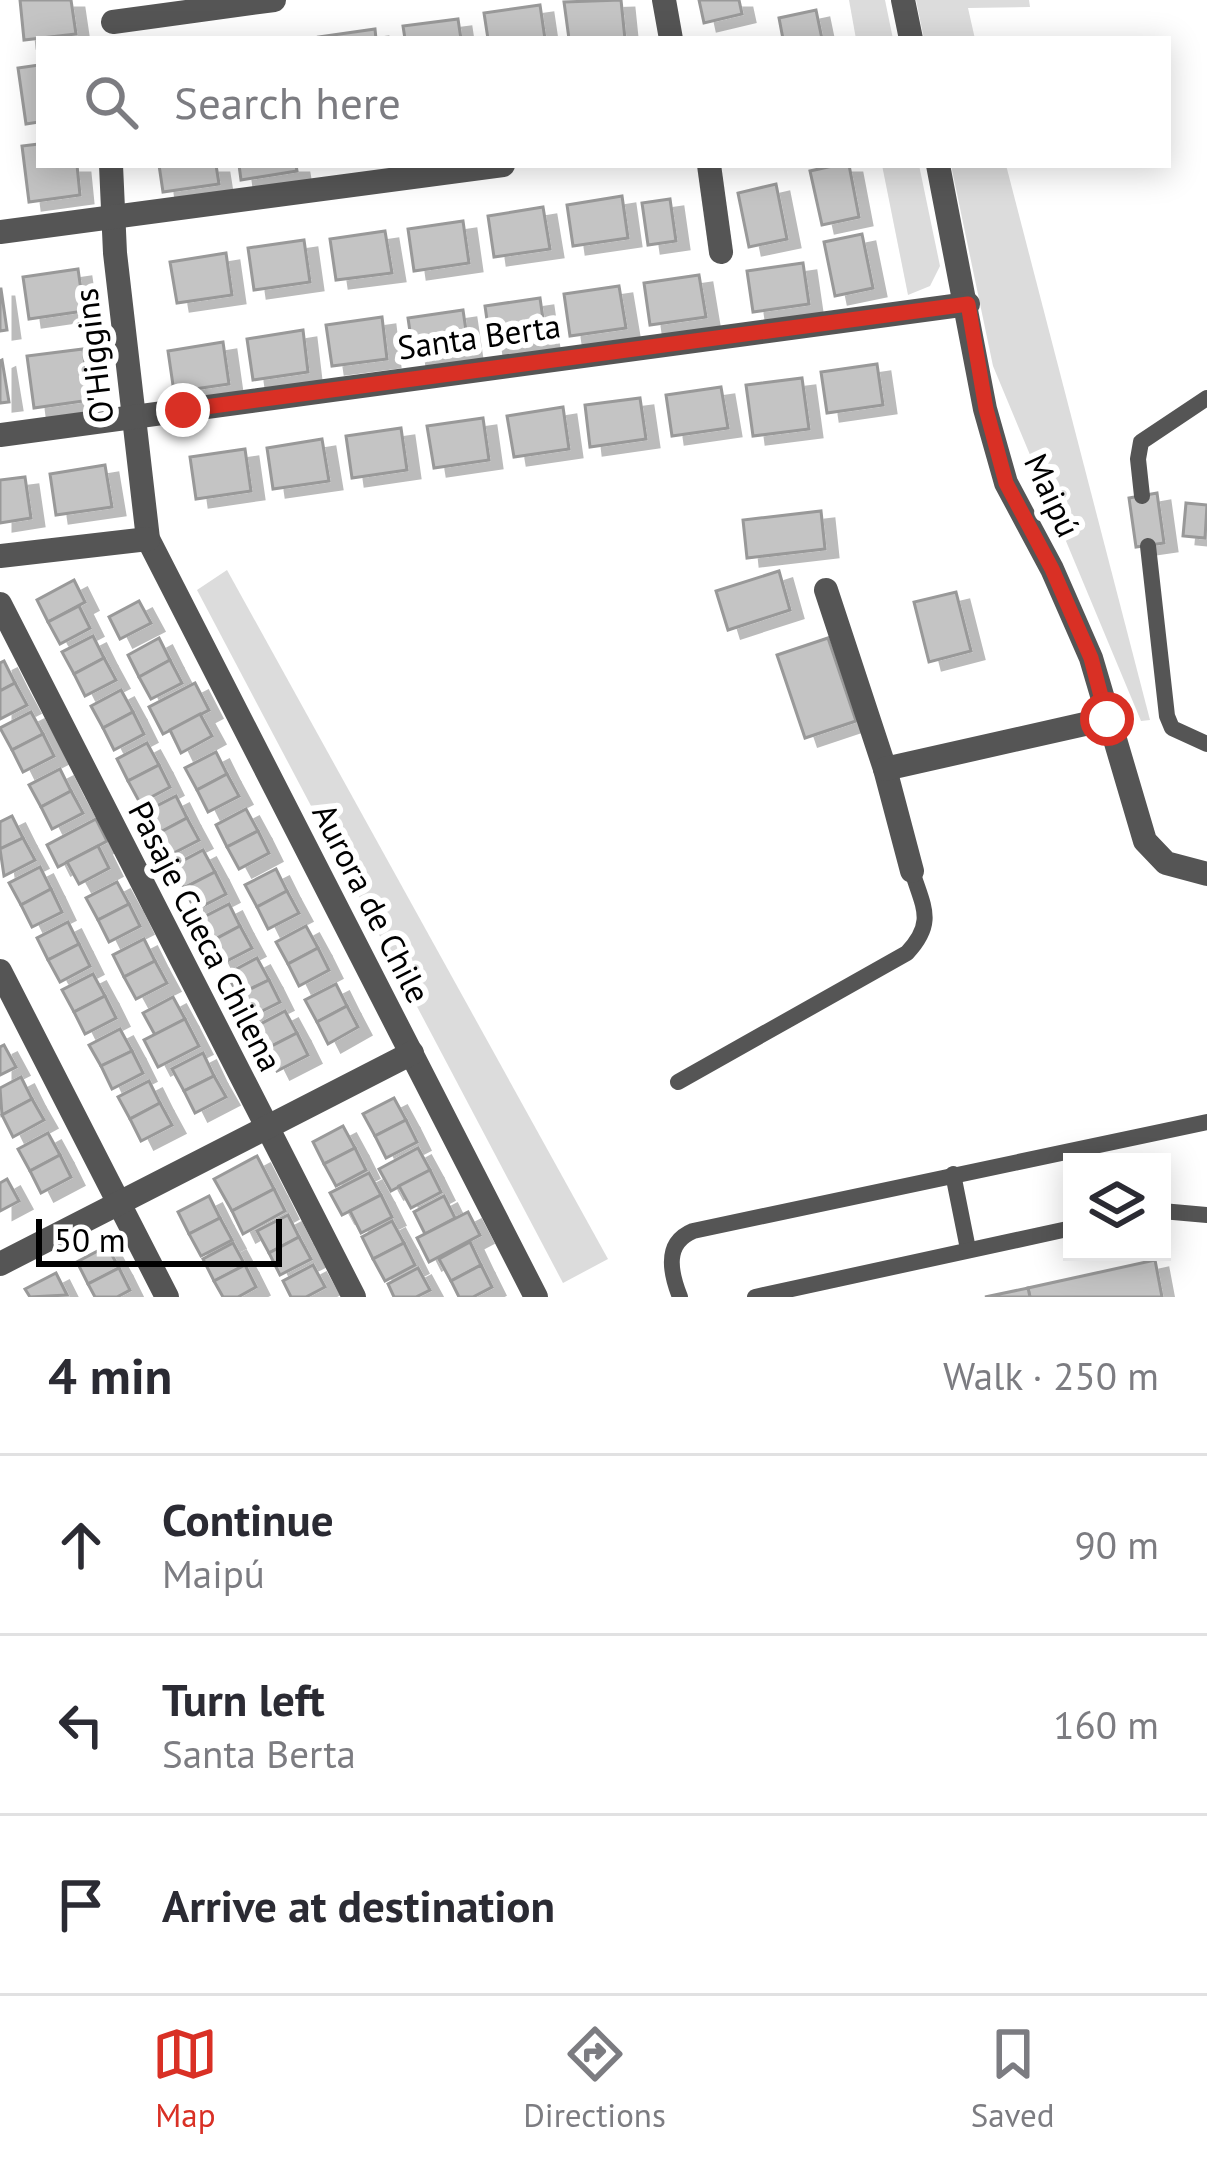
<!DOCTYPE html>
<html lang="en">
<head>
<meta charset="utf-8">
<style>
  body { margin:0; font-family:"PT Sans",sans-serif; background:#f2f2f3; color:#2b2b33 }
  .controls { position:absolute; right:36px; bottom:36px; display:grid; overflow:hidden; border-radius:0px; box-shadow:0 6px 30px #0003 }
  .controls button { width:108px; height:108px; display:grid; place-items:center; padding:0; border:0; border-bottom:3px solid #e1e1e2; background:#fff; color:#2b2b33; font:60px sans-serif }
  .scale { position:absolute; left:36px; bottom:30px; width:246px; box-sizing:border-box; padding-left:12px; border:6px solid #000; border-top:0; font-size:33px; line-height:42px; white-space:nowrap; color:#000; -webkit-text-stroke:9px #fff; paint-order:stroke }
  .stop { position:absolute; width:36px; height:36px; margin:-27px; border:9px solid #d93025; border-radius:50%; background:#fff }
  .stop.end { background:#d93025; border-color:#fff; box-shadow:0 3px 12px #0008 }
  .list { margin:0; padding:0; list-style:none }
  h2 { display:flex; justify-content:space-between; align-items:center; height:156px; margin:0; padding:0 48px; font-size:51px }
  h2 small { font-size:39px; font-weight:400; color:#7c7c81 }
  .list li { display:grid; grid-template-columns:78px 1fr auto; gap:36px; align-items:center; box-sizing:border-box; height:180px; padding:0 48px; border-top:3px solid #e1e1e2 }
  .list b { display:block; font-size:45px; white-space:nowrap }
  .list p { margin:0; font-size:39px; white-space:nowrap; color:#7c7c81 }
  .list em { font-size:39px; font-style:normal; color:#7c7c81 }
  .icon { flex:none; width:66px; height:66px; fill:none; stroke:currentColor; stroke-width:2; stroke-linecap:round; stroke-linejoin:round }
  .map { position:relative; flex:none; width:1207px; height:1297px; overflow:hidden }
  .search { position:absolute; background:#fff; box-shadow:0 6px 30px #0003; left:36px; right:36px; top:36px; height:132px; display:flex; align-items:center; gap:30px; box-sizing:border-box; padding:0 42px; border-radius:0px; color:#7c7c81; font-size:45px }
  .sheet { height:696px; background:#fff }
  nav { display:flex; justify-content:space-around; align-items:center; box-sizing:border-box; height:168px; border-top:3px solid #e1e1e2; background:#fff; font-size:33px; color:#7c7c81 }
  nav a { display:grid; justify-items:center; gap:6px }
  nav .on { color:#d93025 }
  .map>svg:first-child { display:block }
</style>
</head>
<body>
<div class="map">
<svg width="1207" height="1297" viewBox="0 0 1207 1297">
  <defs>
    <filter id="shadow"><feDropShadow dx="13" dy="8" stdDeviation="0" flood-color="#0004"/></filter>
  </defs>
  <rect width="100%" height="100%" fill="#fff"/>
  <g fill="#dcdcdc">
    <polygon points="849,0 885,0 893,39 856,39"/>
    <polygon points="916,0 1029,0 1030,7 968,8 975,39 924,39"/>
    <polygon points="882,165 919,165 940,266 930,286 908,295"/>
    <polygon points="951,165 1006,165 1150,720 1141,721 993,366"/>
    <polygon points="227,570 608,1259 563,1283 197,590"/>
  </g>
  <g fill="#c4c4c4" stroke="#999" stroke-width="3" filter="url(#shadow)">
    <polygon points="20,0 71,0 76,34 24,40"/>
    <polygon points="621,0 625,39 569,39 564,2"/>
    <polygon points="699,0 739,0 742,14 704,23"/>
    <polygon points="540,5 545,39 488,39 484,13"/>
    <polygon points="816,10 822,39 783,39 779,18"/>
    <polygon points="458,19 461,39 405,39 403,26"/>
    <polygon points="375,29 376,39 320,39 319,37"/>
    <polygon points="39,65 39,122 26,124 18,68"/>
    <polygon points="39,144 39,165 77,165 80,195 29,202 22,146"/>
    <polygon points="159,165 216,165 219,184 163,192"/>
    <polygon points="239,165 296,165 297,171 241,180"/>
    <polygon points="837,165 849,165 859,217 822,225 810,171"/>
    <polygon points="776,184 787,239 749,247 738,193"/>
    <polygon points="622,196 628,238 573,246 567,205"/>
    <polygon points="670,199 676,241 648,245 642,203"/>
    <polygon points="543,207 550,249 494,257 488,216"/>
    <polygon points="463,221 469,263 414,271 408,229"/>
    <polygon points="385,231 392,273 336,280 330,239"/>
    <polygon points="862,234 873,288 835,296 824,242"/>
    <polygon points="304,240 310,282 254,290 248,248"/>
    <polygon points="226,253 232,295 177,303 170,262"/>
    <polygon points="803,263 809,304 753,312 747,271"/>
    <polygon points="78,269 84,311 29,319 23,277"/>
    <polygon points="699,275 706,317 650,325 644,283"/>
    <polygon points="619,286 626,328 570,336 564,294"/>
    <polygon points="1,289 7,330 0,331 0,289"/>
    <polygon points="540,298 546,340 491,348 485,306"/>
    <polygon points="463,310 469,351 414,359 408,318"/>
    <polygon points="382,317 387,359 332,366 326,325"/>
    <polygon points="303,330 308,372 253,380 247,339"/>
    <polygon points="223,342 229,384 174,392 168,351"/>
    <polygon points="83,349 90,400 34,408 27,356"/>
    <polygon points="2,360 9,402 0,403 0,361"/>
    <polygon points="877,364 883,405 827,413 821,372"/>
    <polygon points="802,378 809,429 753,436 746,385"/>
    <polygon points="721,387 728,428 672,436 666,395"/>
    <polygon points="640,398 646,439 590,447 585,405"/>
    <polygon points="563,407 569,449 514,457 507,416"/>
    <polygon points="483,418 489,460 434,468 427,426"/>
    <polygon points="401,428 407,470 352,478 346,436"/>
    <polygon points="322,439 329,481 273,489 267,448"/>
    <polygon points="245,449 251,491 196,499 190,457"/>
    <polygon points="105,465 112,507 56,515 50,474"/>
    <polygon points="25,477 31,518 0,523 0,480"/>
    <polygon points="1157,493 1164,543 1136,547 1129,498"/>
    <polygon points="1186,503 1207,505 1205,538 1183,536"/>
    <polygon points="821,511 825,549 747,558 743,520"/>
    <polygon points="779,571 790,610 728,630 716,591"/>
    <polygon points="74,580 85,602 48,622 37,600"/>
    <polygon points="956,592 971,651 929,662 914,602"/>
    <polygon points="139,601 151,623 120,639 109,617"/>
    <polygon points="79,606 90,628 60,644 48,622"/>
    <polygon points="93,636 104,658 74,674 62,652"/>
    <polygon points="159,638 170,660 139,677 128,655"/>
    <polygon points="828,638 856,721 805,738 777,655"/>
    <polygon points="104,658 116,680 85,696 74,674"/>
    <polygon points="170,660 182,683 151,699 139,677"/>
    <polygon points="4,661 15,683 0,691 0,663"/>
    <polygon points="15,683 27,705 0,719 0,691"/>
    <polygon points="195,683 209,710 163,734 149,707"/>
    <polygon points="121,690 133,712 103,728 91,706"/>
    <polygon points="31,712 43,734 12,750 0,728"/>
    <polygon points="133,712 144,734 114,750 103,728"/>
    <polygon points="200,714 212,736 181,753 170,730"/>
    <polygon points="43,734 54,756 23,772 12,750"/>
    <polygon points="147,743 159,765 128,781 117,759"/>
    <polygon points="216,752 227,774 197,790 185,768"/>
    <polygon points="159,765 170,787 140,803 128,781"/>
    <polygon points="60,769 71,791 41,807 29,785"/>
    <polygon points="227,774 239,796 208,812 197,790"/>
    <polygon points="71,791 83,813 52,829 41,807"/>
    <polygon points="176,796 187,818 157,834 145,812"/>
    <polygon points="246,809 258,831 227,847 216,825"/>
    <polygon points="12,816 23,838 0,849 0,822"/>
    <polygon points="187,818 199,840 168,856 157,834"/>
    <polygon points="96,819 107,841 58,867 47,845"/>
    <polygon points="258,831 269,853 239,869 227,847"/>
    <polygon points="23,838 35,860 4,876 0,849"/>
    <polygon points="98,846 109,868 79,884 67,862"/>
    <polygon points="203,850 215,872 184,888 173,866"/>
    <polygon points="40,867 51,889 21,905 9,883"/>
    <polygon points="276,869 287,891 257,907 245,885"/>
    <polygon points="215,872 226,894 195,910 184,888"/>
    <polygon points="117,882 129,904 98,920 86,898"/>
    <polygon points="51,889 62,912 32,927 21,905"/>
    <polygon points="287,891 299,913 268,929 257,907"/>
    <polygon points="129,904 140,926 109,942 98,920"/>
    <polygon points="229,904 240,926 210,942 198,920"/>
    <polygon points="68,922 79,944 48,960 37,938"/>
    <polygon points="240,926 252,948 221,964 210,942"/>
    <polygon points="306,926 318,948 288,964 276,942"/>
    <polygon points="144,939 155,961 124,977 113,955"/>
    <polygon points="79,944 90,966 60,982 48,960"/>
    <polygon points="318,948 329,970 299,986 288,964"/>
    <polygon points="257,958 269,980 238,995 227,974"/>
    <polygon points="155,961 167,983 136,999 124,977"/>
    <polygon points="93,974 105,996 74,1012 62,990"/>
    <polygon points="269,980 280,1002 250,1017 238,995"/>
    <polygon points="336,984 347,1006 317,1022 305,1000"/>
    <polygon points="105,996 116,1018 85,1034 74,1012"/>
    <polygon points="173,997 185,1019 155,1035 143,1013"/>
    <polygon points="347,1006 358,1027 328,1044 317,1022"/>
    <polygon points="285,1011 297,1033 266,1049 255,1027"/>
    <polygon points="185,1019 199,1046 158,1067 144,1040"/>
    <polygon points="120,1029 132,1051 101,1066 89,1045"/>
    <polygon points="297,1033 308,1055 277,1071 266,1049"/>
    <polygon points="4,1045 16,1067 0,1075 0,1047"/>
    <polygon points="132,1051 143,1073 112,1089 101,1066"/>
    <polygon points="203,1053 214,1076 184,1091 172,1069"/>
    <polygon points="214,1076 226,1097 195,1113 184,1091"/>
    <polygon points="21,1077 32,1099 2,1115 0,1088"/>
    <polygon points="149,1081 160,1103 130,1119 118,1097"/>
    <polygon points="394,1098 406,1120 375,1136 363,1114"/>
    <polygon points="32,1099 44,1120 13,1137 2,1115"/>
    <polygon points="160,1103 172,1125 141,1141 130,1119"/>
    <polygon points="406,1120 417,1142 386,1158 375,1136"/>
    <polygon points="343,1126 355,1148 324,1164 313,1142"/>
    <polygon points="48,1133 60,1155 30,1171 18,1149"/>
    <polygon points="355,1148 366,1170 336,1186 324,1164"/>
    <polygon points="418,1148 430,1170 391,1191 379,1169"/>
    <polygon points="60,1155 71,1177 41,1193 30,1171"/>
    <polygon points="257,1156 274,1189 232,1211 214,1179"/>
    <polygon points="430,1170 441,1192 411,1208 399,1186"/>
    <polygon points="369,1173 381,1195 342,1215 330,1193"/>
    <polygon points="7,1179 19,1201 0,1211 0,1183"/>
    <polygon points="274,1189 285,1211 243,1234 232,1211"/>
    <polygon points="381,1195 392,1217 361,1233 350,1211"/>
    <polygon points="209,1196 220,1218 189,1234 178,1212"/>
    <polygon points="444,1196 455,1218 425,1234 414,1212"/>
    <polygon points="468,1212 480,1235 429,1262 417,1238"/>
    <polygon points="288,1215 299,1237 269,1253 257,1231"/>
    <polygon points="220,1218 232,1240 201,1256 189,1234"/>
    <polygon points="392,1221 404,1243 373,1259 362,1237"/>
    <polygon points="299,1237 311,1259 280,1275 269,1253"/>
    <polygon points="470,1242 481,1265 451,1281 439,1259"/>
    <polygon points="233,1243 245,1265 214,1281 203,1259"/>
    <polygon points="404,1243 415,1265 385,1281 373,1259"/>
    <polygon points="107,1246 119,1268 88,1284 77,1262"/>
    <polygon points="1155,1260 1162,1297 1030,1297 1028,1288"/>
    <polygon points="245,1265 256,1287 238,1297 223,1297 214,1281"/>
    <polygon points="313,1265 325,1287 306,1297 291,1297 283,1281"/>
    <polygon points="481,1265 492,1287 473,1297 459,1297 451,1281"/>
    <polygon points="119,1268 130,1290 117,1297 95,1297 88,1284"/>
    <polygon points="418,1268 430,1290 416,1297 394,1297 388,1284"/>
    <polygon points="56,1273 67,1295 30,1297 25,1289"/>
    <polygon points="1028,1288 1030,1297 985,1297"/>
  </g>
  <g fill="none" stroke-linecap="round" stroke-linejoin="round">
    <g stroke="#555" stroke-width="16">
      <polyline points="1142,496 1138,459 1141,442 1207,398"/>
      <polyline points="1148,546 1167,716 1172,728 1207,744"/>
      <path d="M 678,1082 L 907,953 C 936,922 923,907 912,871"/>
      <polyline points="953,1174 968,1249"/>
      <polyline points="1162,1211 1207,1215"/>
      <path d="M 680,1297 C 670,1272 664,1243 693,1231 L 1207,1122"/>
      <polyline points="755,1297 1072,1228"/>
    </g>
    <g stroke="#555" stroke-width="24">
      <polyline points="664,0 671,39"/>
      <polyline points="903,0 911,39"/>
      <polyline points="113,22 274,0"/>
      <polyline points="111,165 115,253 148,539 536,1297"/>
      <polyline points="709,165 721,252"/>
      <polyline points="938,165 985,409 1006,483 1052,569 1091,658 1145,841 1166,863 1207,874"/>
      <polyline points="0,232 503,165"/>
      <polyline points="0,435 968,304"/>
      <polyline points="0,556 148,539"/>
      <polyline points="826,590 885,769 912,871"/>
      <polyline points="0,604 354,1297"/>
      <polyline points="885,769 1107,719"/>
      <polyline points="0,971 167,1297"/>
      <polyline points="0,1264 412,1053"/>
    </g>
  </g>
  <g fill="none" stroke-linecap="round" stroke-linejoin="round">
    <polyline stroke="#d93025" stroke-width="15" points="183,410 968,304 986,409 1006,483 1052,569 1091,658 1107,719"/>
  </g>
  <g text-anchor="middle" dominant-baseline="central" stroke-width="12" stroke-linejoin="round" paint-order="stroke">
    <g font-size="33" fill="#000" stroke="#fff">
      <text transform="translate(479 336) rotate(-8)">Santa Berta</text>
      <text transform="translate(93 356) rotate(-97)">O'Higgins</text>
      <text transform="translate(1053 495) rotate(65)">Maipú</text>
      <text transform="translate(372 903) rotate(63)">Aurora de Chile</text>
      <text transform="translate(206 936) rotate(63)">Pasaje Cueca Chilena</text>
    </g>
  </g>
</svg>
<div class="controls">
<button><svg class="icon" aria-label="layers" viewBox="0 0 24 24"><path d="M12 4l9 5-9 5-9-5zM3 14l9 5 9-5"/></svg></button>
</div>
<div class="scale">50 m</div>
<div class="stop" style="left:1107px;top:719px"></div>
<div class="stop end" style="left:183px;top:410px"></div>
<div class="search"><svg class="icon" aria-label="search" viewBox="0 0 24 24"><circle cx="10" cy="10" r="6"/><path d="M15 15l6 6"/></svg>Search here</div>
</div>
<section class="sheet">
<h2>4 min<small>Walk · 250 m</small></h2>
<ul class="list">
<li><svg class="icon" aria-label="ahead" viewBox="0 0 24 24"><path d="M12 20V5M6 11l6-6 6 6"/></svg><div><b>Continue</b><p>Maipú</p></div><em>90 m</em></li>
<li><svg class="icon" aria-label="left" viewBox="0 0 24 24"><path d="M17 20v-9H6M10 6l-5 5 5 5"/></svg><div><b>Turn left</b><p>Santa Berta</p></div><em>160 m</em></li>
<li><svg class="icon" aria-label="arrive" viewBox="0 0 24 24"><path d="M6 21V4h12l-3 4 3 4H6"/></svg><div><b>Arrive at destination</b></div></li>
</ul>
</section>
<nav>
<a class="on"><svg class="icon" aria-label="map" viewBox="0 0 24 24"><path d="M3 6l6-2 6 2 6-2v14l-6 2-6-2-6 2zM9 4v14M15 6v14"/></svg>Map</a>
<a><svg class="icon" aria-label="directions" viewBox="0 0 24 24"><path d="M12 3l9 9-9 9-9-9zM9 14v-3h6M13 9l2 2-2 2"/></svg>Directions</a>
<a><svg class="icon" aria-label="saved" viewBox="0 0 24 24"><path d="M7 4h10v16l-5-4-5 4z"/></svg>Saved</a>
</nav>
</body>
</html>
